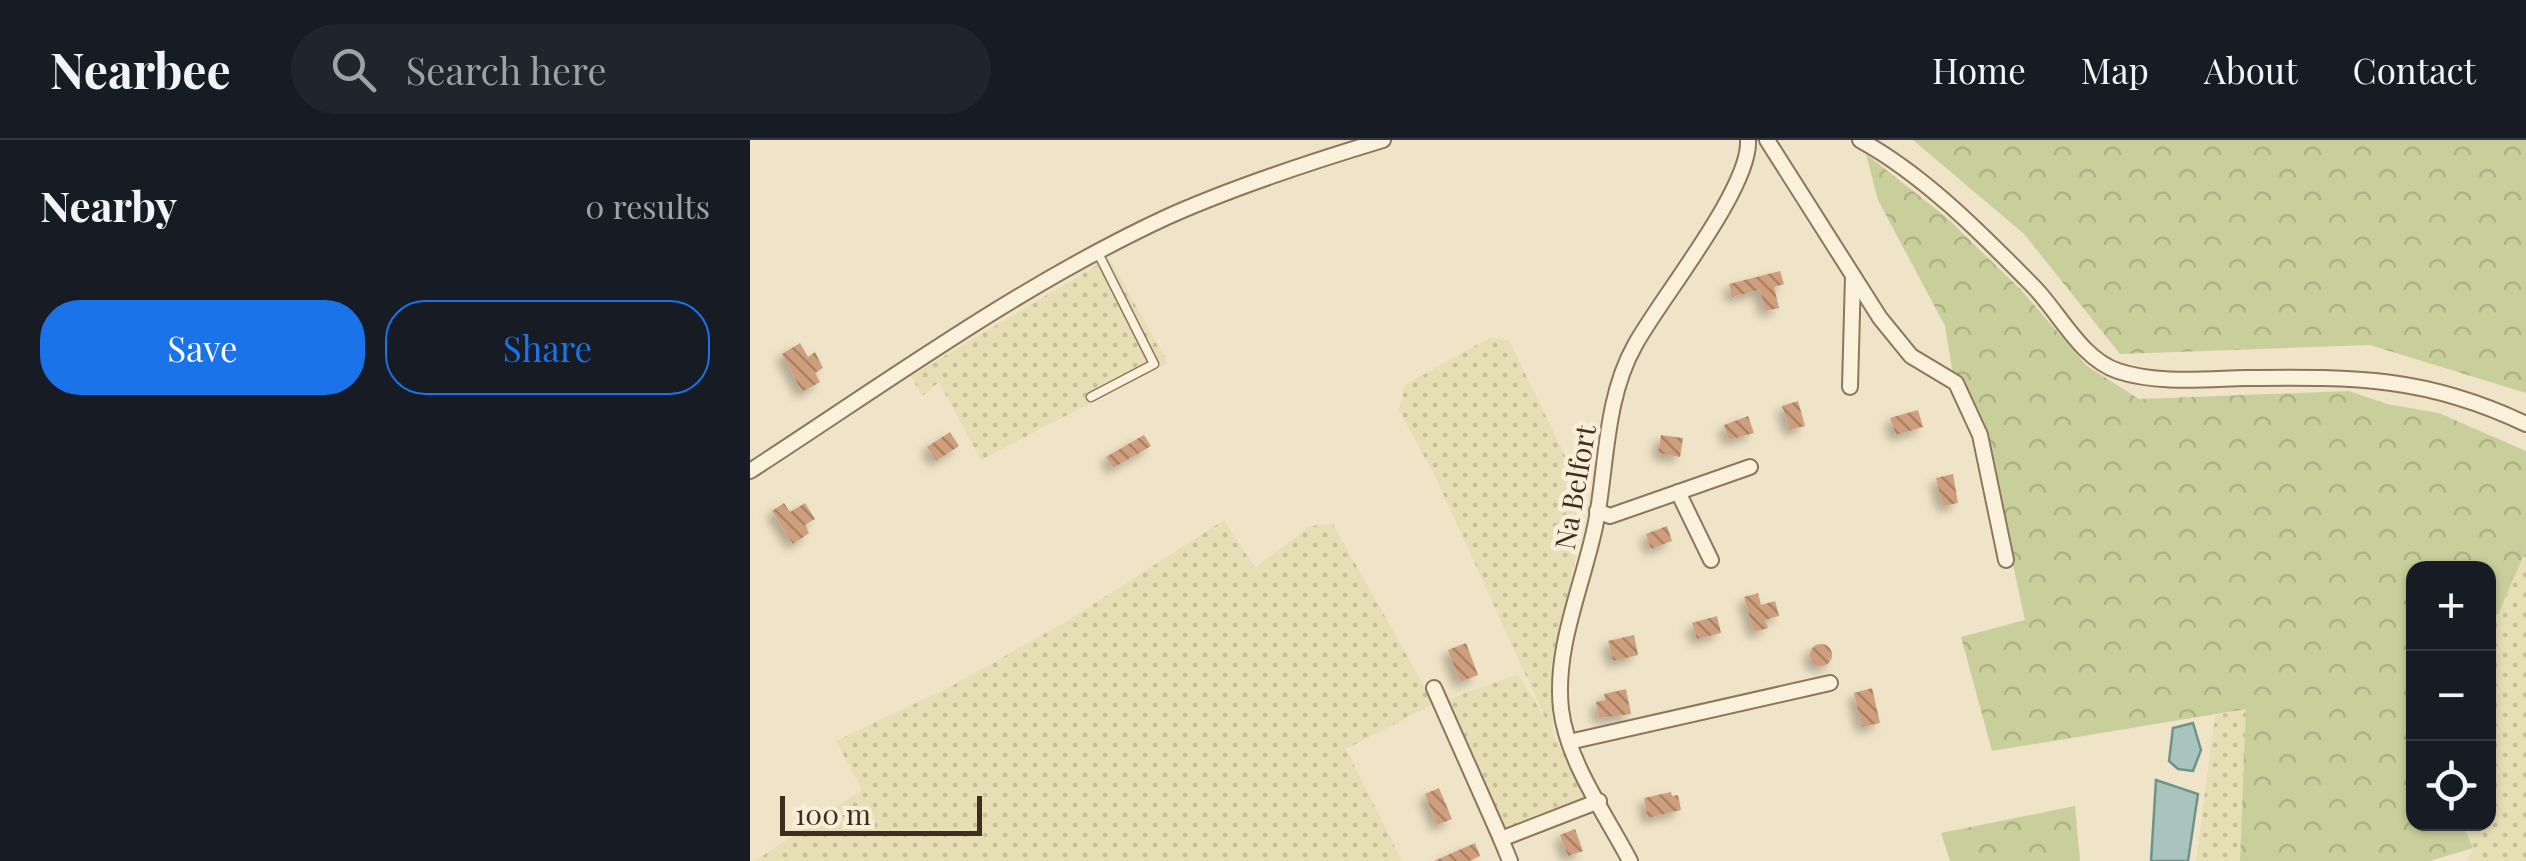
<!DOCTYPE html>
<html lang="en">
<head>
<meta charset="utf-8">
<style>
  body { margin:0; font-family:"Playfair Display",serif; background:#20242c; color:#f1f3f6 }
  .controls { position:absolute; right:30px; bottom:30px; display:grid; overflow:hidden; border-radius:20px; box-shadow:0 2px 8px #0004 }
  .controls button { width:90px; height:90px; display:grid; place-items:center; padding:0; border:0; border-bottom:2px solid #363941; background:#171b24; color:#f1f3f6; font:50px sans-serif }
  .scale { position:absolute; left:30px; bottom:25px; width:202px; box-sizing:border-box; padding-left:10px; border:5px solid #3d2e20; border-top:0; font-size:28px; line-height:35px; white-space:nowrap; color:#3d2e20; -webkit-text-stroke:8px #f7eed8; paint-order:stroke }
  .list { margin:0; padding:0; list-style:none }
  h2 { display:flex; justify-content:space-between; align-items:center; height:130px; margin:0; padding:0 40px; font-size:42px }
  h2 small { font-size:32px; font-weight:400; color:#9ea1a6 }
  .actions { display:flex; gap:20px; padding:30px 40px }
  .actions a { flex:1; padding:22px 0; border:2px solid #1a73e8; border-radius:40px; text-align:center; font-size:35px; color:#1a73e8 }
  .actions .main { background:#1a73e8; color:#fff }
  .icon { flex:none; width:55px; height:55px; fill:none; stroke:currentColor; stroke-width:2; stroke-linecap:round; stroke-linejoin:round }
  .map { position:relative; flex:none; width:1776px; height:721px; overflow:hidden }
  header { display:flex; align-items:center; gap:60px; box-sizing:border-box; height:140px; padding:0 50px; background:#171b24; border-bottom:2px solid #363941 }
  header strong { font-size:48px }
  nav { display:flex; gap:55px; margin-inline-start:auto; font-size:35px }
  .search { width:700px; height:90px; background:#20242c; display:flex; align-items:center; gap:25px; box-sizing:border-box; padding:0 35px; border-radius:55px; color:#9ea1a6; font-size:38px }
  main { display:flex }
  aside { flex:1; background:#171b24 }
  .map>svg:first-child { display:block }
</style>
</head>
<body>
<header>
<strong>Nearbee</strong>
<div class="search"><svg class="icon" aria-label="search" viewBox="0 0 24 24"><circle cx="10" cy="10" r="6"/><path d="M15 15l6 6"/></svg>Search here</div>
<nav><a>Home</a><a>Map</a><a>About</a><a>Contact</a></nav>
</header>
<main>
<aside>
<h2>Nearby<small>0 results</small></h2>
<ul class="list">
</ul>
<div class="actions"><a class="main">Save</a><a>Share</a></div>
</aside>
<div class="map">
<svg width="1776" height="721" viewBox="0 0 1776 721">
  <defs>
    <pattern id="farmland-dots" width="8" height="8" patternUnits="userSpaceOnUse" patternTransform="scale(2.5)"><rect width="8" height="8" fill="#e6deb5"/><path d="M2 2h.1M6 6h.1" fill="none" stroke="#c6bf9b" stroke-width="1.8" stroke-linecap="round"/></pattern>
    <pattern id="forest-crowns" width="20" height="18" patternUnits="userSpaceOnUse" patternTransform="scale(2.5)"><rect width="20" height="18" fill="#c9cf9b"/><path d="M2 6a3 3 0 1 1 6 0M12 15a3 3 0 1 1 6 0" fill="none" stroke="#aeb285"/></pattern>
    <pattern id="building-back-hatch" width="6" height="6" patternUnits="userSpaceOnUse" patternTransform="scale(2.5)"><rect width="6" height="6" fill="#cf9f7d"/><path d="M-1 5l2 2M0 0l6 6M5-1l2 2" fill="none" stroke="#a98266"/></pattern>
    <filter id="shadow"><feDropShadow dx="-6" dy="6" stdDeviation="5" flood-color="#0004"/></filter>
  </defs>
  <rect width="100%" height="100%" fill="#f0e4c8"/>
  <g fill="url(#farmland-dots)">
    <polygon points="359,118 418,223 231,320 189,242 172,256 161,236"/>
    <polygon points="739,198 759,200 831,349 832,381 801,544 803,595 840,660 761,692 746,682 697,560 768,534 796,580 686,338 649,270 655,245"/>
    <polygon points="474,380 505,428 560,386 583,384 684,564 596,609 652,721 5,721 112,650 86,601 200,547 319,480"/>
    <polygon points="1776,410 1776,721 1717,721 1723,708 1712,684 1738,684 1739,478 1748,473"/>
    <polygon points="1497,568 1490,721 1446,721 1465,576"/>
  </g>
  <g fill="url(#forest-crowns)">
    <polygon points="1163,0 1776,0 1776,253 1620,205 1370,214 1274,94"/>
    <polygon points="1116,14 1196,77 1272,151 1337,226 1389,259 1599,251 1637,264 1689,273 1776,311 1776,410 1748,474 1739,479 1738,428 1664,428 1664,684 1712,684 1723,708 1680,721 1490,721 1496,569 1242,611 1211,497 1275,480 1234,292 1202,229 1195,186 1128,60"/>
    <polygon points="1325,666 1330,721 1200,721 1191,693"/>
  </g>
  <g fill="#a9c4bc" stroke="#6f938a" stroke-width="2.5">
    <polygon points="1443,583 1451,610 1443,631 1428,629 1419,621 1423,588"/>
    <polygon points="1406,640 1448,654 1438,721 1401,721"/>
  </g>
  <g fill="url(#building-back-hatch)" filter="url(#shadow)">
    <polygon points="1030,131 1034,144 1024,147 1029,168 1015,171 1010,150 982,157 979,144"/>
    <polygon points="50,203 58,217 65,212 73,228 65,233 70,242 52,252 32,214"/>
    <polygon points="1048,261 1055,286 1040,290 1032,266"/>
    <polygon points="1168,270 1173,287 1146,295 1140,278"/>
    <polygon points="998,276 1004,293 979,300 974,285"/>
    <polygon points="200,292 209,306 186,321 177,307"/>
    <polygon points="394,295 401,306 363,328 356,317"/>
    <polygon points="911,295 933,298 930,317 908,313"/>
    <polygon points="1203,334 1208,363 1193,366 1186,338"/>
    <polygon points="34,363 40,372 55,363 65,379 55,385 59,393 43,404 22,371"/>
    <polygon points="917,386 922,401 901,409 896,394"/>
    <polygon points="1008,453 1011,465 1025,461 1029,476 1015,480 1018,488 1004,492 994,457"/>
    <polygon points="967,476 971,493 947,499 942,483"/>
    <polygon points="884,495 888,515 863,521 858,501"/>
    <polygon points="716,503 728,535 710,542 698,510"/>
    <circle cx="1071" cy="515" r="11"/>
    <polygon points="1122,548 1130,583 1112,587 1104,553"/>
    <polygon points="876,549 881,574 849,578 846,562 856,560 854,554"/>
    <polygon points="689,648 702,679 687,685 675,654"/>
    <polygon points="921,652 922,656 928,655 931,670 898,678 894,658"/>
    <polygon points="825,689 833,711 818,716 810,695"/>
    <polygon points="725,703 730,716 719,721 684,721"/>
  </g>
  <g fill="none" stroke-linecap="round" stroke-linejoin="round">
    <g stroke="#8d765c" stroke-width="11">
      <polyline id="service" points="341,257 404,224 348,113"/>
    </g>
    <g stroke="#8d765c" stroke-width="18">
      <g id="minor">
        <polyline points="1017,0 1130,178 1161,216 1206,243 1230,295 1256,420"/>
        <path d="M 1110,0 C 1174,35 1232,94 1283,146 C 1309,172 1331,219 1368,231 C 1407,244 1455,239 1496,238 C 1605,237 1675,236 1776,284"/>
        <polyline points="1100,247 1103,136"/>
        <path d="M 0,331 C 136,243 270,145 417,77 C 486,46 560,22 633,0"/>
        <polyline points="928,352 961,420"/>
        <polyline points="847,371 860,376 1000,327"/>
        <polyline points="684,548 751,699 849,661"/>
        <polyline points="819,602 1080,543"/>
        <polyline points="751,699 760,721"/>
        <path d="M 880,721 C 856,675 817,621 811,569 C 804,506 834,443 846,382 C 857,324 855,258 885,205 C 910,159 1001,48 998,0"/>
      </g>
    </g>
    <use href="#service" stroke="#faf1dc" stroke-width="8"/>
    <use href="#minor" stroke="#faf1dc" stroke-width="14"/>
  </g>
  <g text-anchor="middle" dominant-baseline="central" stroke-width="9" stroke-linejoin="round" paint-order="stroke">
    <g font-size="28" fill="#3d2e20" stroke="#f7eed8">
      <text transform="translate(824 347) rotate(-80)">Na Belfort</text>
    </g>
  </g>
</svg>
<div class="controls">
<button>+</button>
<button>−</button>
<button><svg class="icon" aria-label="locate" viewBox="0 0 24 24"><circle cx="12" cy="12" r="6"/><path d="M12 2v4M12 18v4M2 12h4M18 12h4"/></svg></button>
</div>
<div class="scale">100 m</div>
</div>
</main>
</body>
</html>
